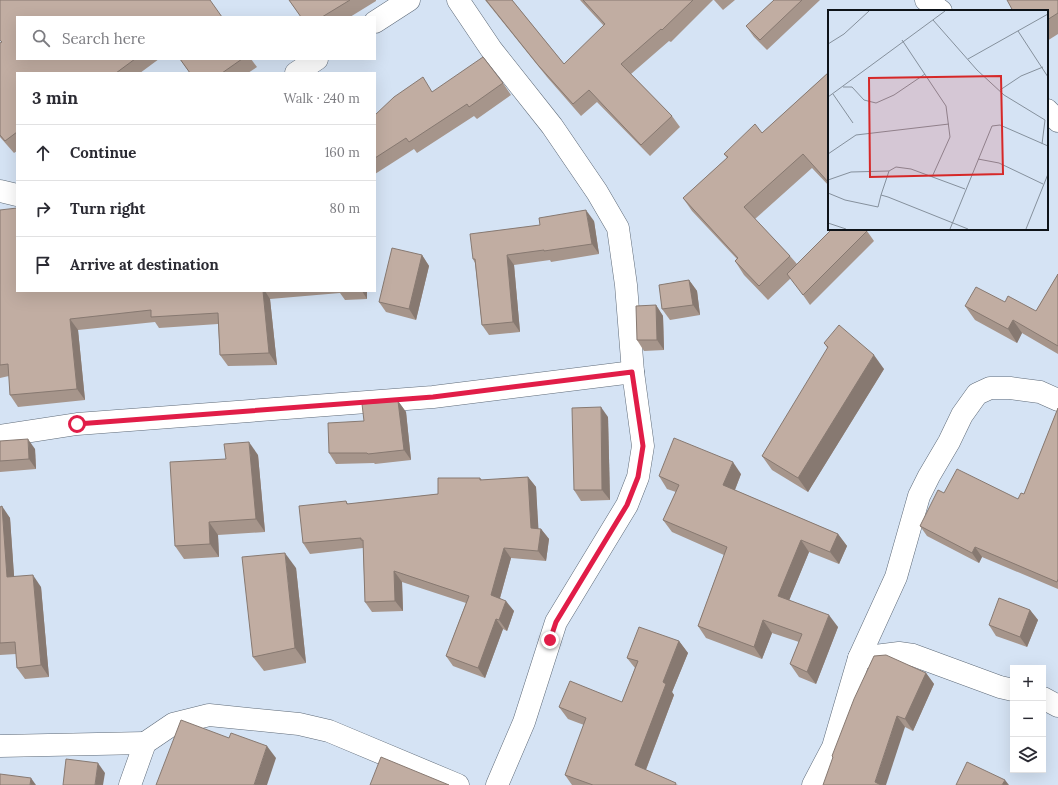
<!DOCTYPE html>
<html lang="en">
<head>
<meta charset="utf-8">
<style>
  body { margin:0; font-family:Lora,serif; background:#f7f7f7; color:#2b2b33 }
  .controls { position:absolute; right:12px; bottom:12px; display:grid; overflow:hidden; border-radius:0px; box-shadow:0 4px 16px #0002 }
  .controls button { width:36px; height:36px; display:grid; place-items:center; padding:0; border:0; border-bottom:1px solid #e1e1e2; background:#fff; color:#2b2b33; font:20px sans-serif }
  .stop { position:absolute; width:12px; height:12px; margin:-9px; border:3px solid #e11d48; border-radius:50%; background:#fff }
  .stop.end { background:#e11d48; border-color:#fff; box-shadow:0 1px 4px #0008 }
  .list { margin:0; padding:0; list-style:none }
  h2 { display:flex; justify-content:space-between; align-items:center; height:52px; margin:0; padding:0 16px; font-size:17px }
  h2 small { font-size:13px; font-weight:400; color:#7c7c81 }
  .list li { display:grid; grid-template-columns:26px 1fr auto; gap:12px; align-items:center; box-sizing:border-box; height:56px; padding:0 16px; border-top:1px solid #e1e1e2 }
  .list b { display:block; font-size:15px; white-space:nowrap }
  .list em { font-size:13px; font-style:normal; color:#7c7c81 }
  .icon { flex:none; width:22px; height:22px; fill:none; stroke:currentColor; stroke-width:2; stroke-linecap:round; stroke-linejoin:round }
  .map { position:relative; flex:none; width:1058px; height:785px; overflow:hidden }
  .search { position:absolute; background:#fff; box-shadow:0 4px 16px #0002; left:16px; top:16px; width:360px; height:44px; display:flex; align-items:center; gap:10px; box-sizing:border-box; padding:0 14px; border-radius:0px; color:#7c7c81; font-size:15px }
  .panel { position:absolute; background:#fff; box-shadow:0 4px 16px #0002; left:16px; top:72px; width:360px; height:220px; border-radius:0px }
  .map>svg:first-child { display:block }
</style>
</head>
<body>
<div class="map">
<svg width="1058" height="785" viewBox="0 0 1058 785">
  <rect width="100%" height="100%" fill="#d5e3f4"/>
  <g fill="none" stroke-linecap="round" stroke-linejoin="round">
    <g stroke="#5e6a78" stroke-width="23">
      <g id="minor">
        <polyline points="458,0 491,49 552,126 597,192 618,228 626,285 633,372 643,446 638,477 627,505 556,622 524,722 497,785"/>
        <polyline points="926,0 941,11"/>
        <polyline points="375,22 409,0"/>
        <polyline points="296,73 317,59"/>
        <polyline points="1047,110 1058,121"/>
        <polyline points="0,191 17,195"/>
        <polyline points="0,436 77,424 433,397 633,372"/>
        <polyline points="859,658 899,653 913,655 1000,687 1013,690"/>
        <polyline points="1043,698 1058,706"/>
        <polyline points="0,746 145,743"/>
        <polyline points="130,785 145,743 173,724 209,715 299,724 329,731 458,785"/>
        <polyline points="813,785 833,747 859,658 896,577 919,496 929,476 949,442 962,415 977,394 990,388 1010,388 1040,392 1058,400"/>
      </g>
    </g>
    <use href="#minor" stroke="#fff" stroke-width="22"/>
  </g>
  <g fill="#a6958b">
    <polygon points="0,0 17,59 159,59 140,73 17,73 17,151 14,153 0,137 0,43 1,42 0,40"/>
    <polygon points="289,0 376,0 376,1 350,17 301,17"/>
    <polygon points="485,0 512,0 564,64 604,26 580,0 713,0 671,42 669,41 631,74 672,116 680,127 650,156 597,102 581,116 547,77"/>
    <polygon points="714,0 735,0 723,10"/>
    <polygon points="774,0 820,0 767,50 754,37 746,26"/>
    <polygon points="1058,0 1058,34 1047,41 1047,11"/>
    <polygon points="180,59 251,59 257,67 248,73 190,73"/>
    <polygon points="829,72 829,186 812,168 755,219 790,256 797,264 867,231 874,241 810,305 791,278 768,300 744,275 735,261 737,259 692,211 683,198 727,158 724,154 762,133"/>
    <polygon points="503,83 511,95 477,119 474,116 417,153 414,149 375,174 375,115 433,92"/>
    <polygon points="0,210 17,291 367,291 367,299 345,300 340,293 270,299 277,365 228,366 220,355 218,324 159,328 155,322 78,330 85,400 18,407 10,395 9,376 0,378"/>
    <polygon points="594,221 599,254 551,262 550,260 514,265 520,332 489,335 482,325 475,263 473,259"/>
    <polygon points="422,255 429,266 416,320 386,312 379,302"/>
    <polygon points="1058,274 1058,354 1022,333 1017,343 975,320 965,306 1005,302 1036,311"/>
    <polygon points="689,280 697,291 700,315 670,320 662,309"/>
    <polygon points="656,305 663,316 664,350 644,351 637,340"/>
    <polygon points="824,343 884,369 808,492 772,470 762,456 828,349"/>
    <polygon points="398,401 406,412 411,460 375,464 374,463 336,464 329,453 364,421"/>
    <polygon points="1058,408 1058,589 982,557 979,563 927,536 920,526 944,493 1018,499 1024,494"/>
    <polygon points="608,417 610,500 581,501 574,490"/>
    <polygon points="0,441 35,449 36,469 0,472"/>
    <polygon points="258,455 265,532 218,535 219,557 184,559 175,546 226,459"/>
    <polygon points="741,474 735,490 838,534 847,546 839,564 809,552 789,600 838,627 816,684 799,677 790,664 799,642 772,633 762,659 706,638 698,626 724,555 672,532 663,520 676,492 667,489 659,476"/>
    <polygon points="528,477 536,487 538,529 541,529 549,539 546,561 511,558 500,598 514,611 507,631 503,629 485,678 453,666 446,656 466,603 402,582 403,611 372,612 365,602 363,548 310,554 303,543 346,501 348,504 438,494 480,478 482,480"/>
    <polygon points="0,507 10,518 14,577 41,587 49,677 25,679 17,668 16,654 0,655"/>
    <polygon points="296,568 306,663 264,671 253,657"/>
    <polygon points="1030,610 1038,620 1027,647 996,636 989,625"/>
    <polygon points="679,641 688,653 672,692 674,695 646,770 678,785 572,785 565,775 584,725 568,719 559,707 622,702 635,668 627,658"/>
    <polygon points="926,673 934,684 913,731 905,727 833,758 832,756"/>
  </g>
  <g fill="#877971">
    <polygon points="586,210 594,221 599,254 592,244"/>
    <polygon points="422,255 429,266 416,320 409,309"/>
    <polygon points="507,255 514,265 520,332 513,322"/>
    <polygon points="689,280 697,291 700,315 693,305"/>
    <polygon points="263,291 265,291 270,299 277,365 269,353"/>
    <polygon points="362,291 367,291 367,299"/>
    <polygon points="656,305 663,316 664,350 657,340"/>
    <polygon points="70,319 78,330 85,400 77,389"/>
    <polygon points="1013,320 1022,333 1017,343 1008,329"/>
    <polygon points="874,355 884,369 808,492 798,478"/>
    <polygon points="398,401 406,412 411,460 404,450"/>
    <polygon points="601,407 608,417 610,500 602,490"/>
    <polygon points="28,439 35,449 36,469 29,459"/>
    <polygon points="249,442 258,455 265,532 256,519"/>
    <polygon points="733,462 741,474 732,497 723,485"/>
    <polygon points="528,477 536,487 539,538 531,528"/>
    <polygon points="2,506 10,518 15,589 7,577"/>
    <polygon points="209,522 218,535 219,557 210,544"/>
    <polygon points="541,529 549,539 546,561 538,551"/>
    <polygon points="838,534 847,546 839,564 830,552"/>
    <polygon points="801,540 809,552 786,608 778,596"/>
    <polygon points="975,547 982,557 979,563 972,553"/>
    <polygon points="504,548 511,558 498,605 491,595"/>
    <polygon points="285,553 296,568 306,663 295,648"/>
    <polygon points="394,571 402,582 403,611 395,601"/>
    <polygon points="33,575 41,587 49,677 41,665"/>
    <polygon points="506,601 514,611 507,631 499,620"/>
    <polygon points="1030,610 1038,620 1027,647 1020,637"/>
    <polygon points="829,615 838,627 816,684 807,672"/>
    <polygon points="496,619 503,629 485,678 478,668"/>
    <polygon points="763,620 772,633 762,659 754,647"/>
    <polygon points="679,641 688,653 672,692 674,695 643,777 635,765 663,682"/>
    <polygon points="926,673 934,684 913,731 905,719"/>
    <polygon points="897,716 905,727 886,785 876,785 875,782"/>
    <polygon points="267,746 276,758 267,785 254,785"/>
    <polygon points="98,763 105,773 103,785 95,785"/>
    <polygon points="31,778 36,785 30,785"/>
    <polygon points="1005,780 1009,785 1002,785"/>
  </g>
  <g fill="#c1ada2" stroke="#877971">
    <polygon points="0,0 210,0 222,17 17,17 17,59 135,59 116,73 17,73 17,132 5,141 0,135 0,43 2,42 0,40"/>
    <polygon points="289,0 350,0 322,17 301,17"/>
    <polygon points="486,0 512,0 564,64 605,24 583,0 693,0 662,30 661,29 621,64 672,116 641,145 589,90 573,104 538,65"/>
    <polygon points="774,0 802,0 760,40 746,26"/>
    <polygon points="1007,0 1058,0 1058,13 1047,20 1047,11 1013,11"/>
    <polygon points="483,57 503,83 469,107 467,104 409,142 406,138 375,158 375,115 394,97 423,77 432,92"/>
    <polygon points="180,59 242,59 222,73 190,73"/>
    <polygon points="829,72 829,183 803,154 744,207 790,256 759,286 735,261 738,258 683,198 728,157 724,154 755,124 762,133"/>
    <polygon points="17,208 17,291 263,291 269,353 220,355 218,313 151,317 151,310 70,319 77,389 10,395 8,364 0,365 0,210"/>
    <polygon points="586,210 592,244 544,251 544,250 507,255 513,322 482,325 475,259 473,259 470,234 540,225 539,218"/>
    <polygon points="832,229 865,229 867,231 803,295 787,274"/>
    <polygon points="392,248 422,255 409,309 379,302"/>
    <polygon points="1058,274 1058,346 1013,320 1008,329 965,306 976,287 1005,302 1008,296 1036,311"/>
    <polygon points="689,280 693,305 662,309 659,285"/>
    <polygon points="656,305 657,340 637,340 636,306"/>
    <polygon points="839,325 874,355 798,478 762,456 828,347 824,343"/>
    <polygon points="398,401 404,450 368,454 367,453 329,453 328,423 364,421 362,404"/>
    <polygon points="601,407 602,490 574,490 572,408"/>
    <polygon points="1058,408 1058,579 1057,582 975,547 972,553 920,526 938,490 944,493 957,469 1018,499 1021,493 1024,494"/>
    <polygon points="674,438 733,462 723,485 838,534 830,552 801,540 778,596 829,615 807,672 790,664 802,634 763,620 754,647 698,626 727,547 663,520 679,485 659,476"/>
    <polygon points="28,439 29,459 0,461 0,441"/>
    <polygon points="249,442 256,519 209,522 210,544 175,546 170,462 226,459 224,444"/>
    <polygon points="528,477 531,528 541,529 538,551 504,548 491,595 506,601 499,620 496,619 478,668 446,656 469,596 394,571 395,601 365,602 363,540 361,540 361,538 303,543 299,506 346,501 347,504 438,494 438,478 480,478 480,480"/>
    <polygon points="2,506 7,577 33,575 41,665 17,668 15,642 0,643 0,507"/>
    <polygon points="285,553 295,648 253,657 242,557"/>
    <polygon points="999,598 1030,610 1020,637 989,625"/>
    <polygon points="639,627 679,641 663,682 666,684 635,765 676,783 675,785 593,785 565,775 586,718 559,707 570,681 622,702 638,661 627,658"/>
    <polygon points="886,655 926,673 905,719 897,716 875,782 881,785 823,785 833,757 832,756 854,699 874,656"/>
    <polygon points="181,720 229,738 231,733 267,746 254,785 156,785"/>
    <polygon points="381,757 449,785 370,785"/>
    <polygon points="66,759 98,763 95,785 63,785"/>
    <polygon points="967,762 1005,780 1002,785 956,785"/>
    <polygon points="0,774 31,778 30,785 0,785"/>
  </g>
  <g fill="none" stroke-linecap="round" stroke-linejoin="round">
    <polyline stroke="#e11d48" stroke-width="5" points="77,424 433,397 632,372 643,446 638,477 627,505 556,622 550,640"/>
  </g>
  <g transform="translate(828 10)">
    <rect width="220" height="220" fill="#d5e3f4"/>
    <path fill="none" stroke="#85909c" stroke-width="1" d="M 105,10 L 149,60 L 176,85 L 217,110 L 214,134M 190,21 L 220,67M 74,30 L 118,96 L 122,127 L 104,167M 0,34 L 16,24 L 41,1M 140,49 L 220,4M 15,77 L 24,77 L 36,90 L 48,93 L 66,85 L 97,64M 172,80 L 193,66 L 215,57M 5,84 L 25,113M 0,87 L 117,1M 0,144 L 28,125 L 121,114M 150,149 L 171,153 L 215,174M 0,170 L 23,162 L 61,161M 0,183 L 17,190 L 50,197 L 53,185 L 60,187 L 140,219M 53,185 L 61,161 L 68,157 L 83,159 L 137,179M 0,213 L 18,219M 122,219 L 164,116 L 172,115 L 220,136M 198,219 L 220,164"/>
    <path fill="#d62828" fill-opacity="0.15" stroke="#d62828" stroke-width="2" d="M 173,66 L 175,164 L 42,167 L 41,68 Z"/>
    <rect width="220" height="220" fill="none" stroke="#0e1318" stroke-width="2"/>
  </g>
</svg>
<div class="controls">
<button>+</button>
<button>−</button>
<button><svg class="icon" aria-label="layers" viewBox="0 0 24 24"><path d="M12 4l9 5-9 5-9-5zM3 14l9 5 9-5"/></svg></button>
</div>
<div class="stop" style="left:77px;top:424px"></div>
<div class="stop end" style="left:550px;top:640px"></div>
<div class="search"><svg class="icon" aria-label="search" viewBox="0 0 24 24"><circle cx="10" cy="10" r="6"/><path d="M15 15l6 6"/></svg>Search here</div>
<section class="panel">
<h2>3 min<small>Walk · 240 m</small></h2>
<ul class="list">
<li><svg class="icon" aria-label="ahead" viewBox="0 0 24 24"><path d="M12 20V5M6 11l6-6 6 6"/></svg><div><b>Continue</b></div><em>160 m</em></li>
<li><svg class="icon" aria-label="right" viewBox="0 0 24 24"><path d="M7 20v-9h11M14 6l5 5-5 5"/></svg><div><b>Turn right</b></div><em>80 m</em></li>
<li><svg class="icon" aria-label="arrive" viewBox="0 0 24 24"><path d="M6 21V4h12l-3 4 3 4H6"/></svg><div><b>Arrive at destination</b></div></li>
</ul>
</section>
</div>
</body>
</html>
